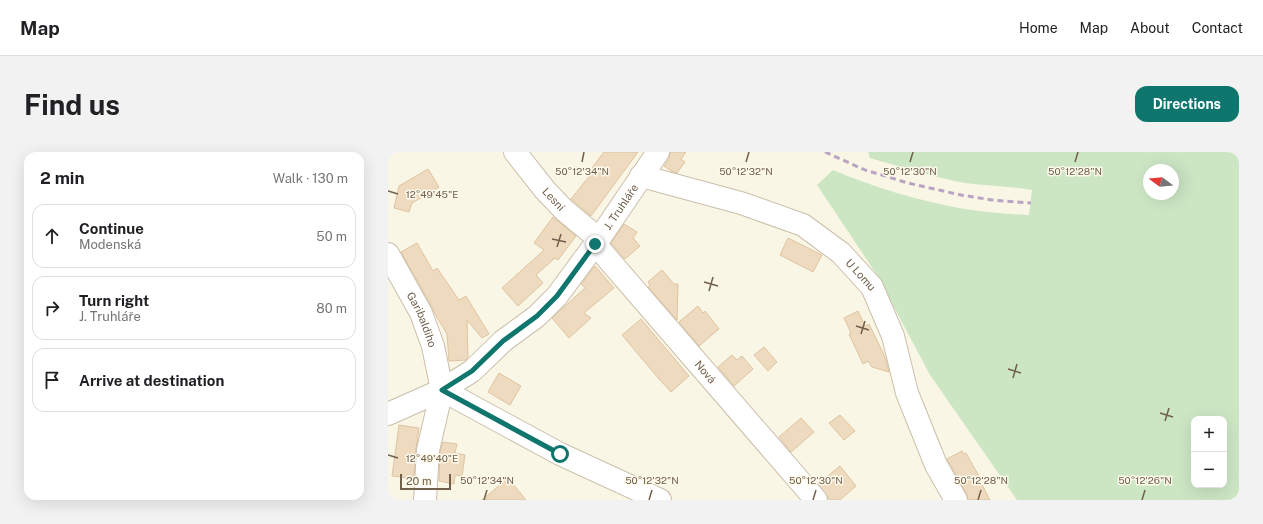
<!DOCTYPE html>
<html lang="en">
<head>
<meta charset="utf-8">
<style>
  body { margin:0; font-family:"Public Sans",sans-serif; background:#f2f2f2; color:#202124 }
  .controls { position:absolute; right:12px; bottom:12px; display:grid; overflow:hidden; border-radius:8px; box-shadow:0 4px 16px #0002 }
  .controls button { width:36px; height:36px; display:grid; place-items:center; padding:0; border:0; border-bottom:1px solid #e0e0e0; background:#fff; color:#202124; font:20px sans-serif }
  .compass { position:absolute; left:755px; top:12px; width:36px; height:36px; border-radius:50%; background:#fff; box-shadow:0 4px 16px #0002; rotate:286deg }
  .scale { position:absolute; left:12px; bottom:10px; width:51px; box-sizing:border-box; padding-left:4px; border:2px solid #71604c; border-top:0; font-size:11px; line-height:14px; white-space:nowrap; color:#71604c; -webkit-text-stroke:3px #fdf9eb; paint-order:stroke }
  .stop { position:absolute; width:12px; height:12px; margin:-9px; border:3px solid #0f766e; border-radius:50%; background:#fff }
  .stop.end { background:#0f766e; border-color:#fff; box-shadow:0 1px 4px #0008 }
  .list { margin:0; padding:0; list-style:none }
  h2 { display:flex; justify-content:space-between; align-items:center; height:52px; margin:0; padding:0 16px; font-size:17px }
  h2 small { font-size:13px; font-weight:400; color:#757577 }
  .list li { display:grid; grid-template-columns:26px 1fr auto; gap:12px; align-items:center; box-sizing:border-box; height:64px; margin:0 8px 8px; padding:0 8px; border:1px solid #e0e0e0; border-radius:12px }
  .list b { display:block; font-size:15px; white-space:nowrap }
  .list p { margin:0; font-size:13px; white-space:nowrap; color:#757577 }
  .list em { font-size:13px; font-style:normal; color:#757577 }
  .icon { flex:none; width:22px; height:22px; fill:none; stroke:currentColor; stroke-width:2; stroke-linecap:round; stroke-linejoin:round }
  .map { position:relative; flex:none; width:851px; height:348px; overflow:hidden; border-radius:12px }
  header { display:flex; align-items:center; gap:24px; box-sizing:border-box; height:56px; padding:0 20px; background:#fff; border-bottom:1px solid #e0e0e0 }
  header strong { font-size:19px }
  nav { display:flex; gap:22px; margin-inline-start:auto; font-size:14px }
  .intro { display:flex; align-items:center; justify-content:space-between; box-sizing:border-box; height:96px; padding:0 24px }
  h1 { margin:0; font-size:28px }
  .button { padding:10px 18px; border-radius:12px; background:#0f766e; color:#fff; font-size:14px; font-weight:700 }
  main { display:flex; gap:24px; padding:0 24px }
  aside { flex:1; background:#fff; border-radius:12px; box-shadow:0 4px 16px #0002 }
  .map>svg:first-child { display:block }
</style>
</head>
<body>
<header>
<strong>Map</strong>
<nav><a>Home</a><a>Map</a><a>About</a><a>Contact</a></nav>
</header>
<div class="intro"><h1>Find us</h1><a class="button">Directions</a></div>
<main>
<aside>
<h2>2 min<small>Walk · 130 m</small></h2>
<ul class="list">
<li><svg class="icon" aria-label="ahead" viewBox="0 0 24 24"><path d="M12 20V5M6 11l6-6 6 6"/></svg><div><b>Continue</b><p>Modenská</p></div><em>50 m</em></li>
<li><svg class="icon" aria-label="right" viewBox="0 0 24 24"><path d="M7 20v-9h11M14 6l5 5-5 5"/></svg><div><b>Turn right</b><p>J. Truhláře</p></div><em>80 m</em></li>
<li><svg class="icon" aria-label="arrive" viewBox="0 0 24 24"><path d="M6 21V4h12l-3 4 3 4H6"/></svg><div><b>Arrive at destination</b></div></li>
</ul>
</aside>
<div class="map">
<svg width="851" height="348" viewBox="0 0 851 348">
  <rect width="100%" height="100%" fill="#faf6e5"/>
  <path fill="#cce6c4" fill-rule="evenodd" d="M 480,0 L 851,0 L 851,348 L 629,348 L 542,223 L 489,123 L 429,33 L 445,18 C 486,35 528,48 571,56 C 595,60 618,62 641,63 L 644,38 C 622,34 599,34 577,31 C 544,25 513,15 482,6 ZM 761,18 L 785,18 L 785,42 L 761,42 ZM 806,267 L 836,267 L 836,333 L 806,333 Z"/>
  <g fill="#eddabf" stroke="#dfc4a0">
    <polygon points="216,0 250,0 203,64 183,47 207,17 204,16"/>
    <polygon points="282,0 298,0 293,7 297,10 289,21 283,19 276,14 281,7"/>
    <polygon points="40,17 51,35 24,51 21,60 6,56 11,34"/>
    <polygon points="165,65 188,84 170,108 167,106 148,123 155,131 130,154 114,136 156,98 146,91"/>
    <polygon points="236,72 249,80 245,86 252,94 237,107 223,91"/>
    <polygon points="400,86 434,103 425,120 392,103"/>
    <polygon points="29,91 45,119 49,116 71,148 78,144 101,182 94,186 79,168 80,205 78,208 61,209 59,182 47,162 44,155 13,100"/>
    <polygon points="207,114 226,136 196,161 203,166 181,186 164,166 197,136 193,132"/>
    <polygon points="274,118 286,132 290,132 289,168 260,135 262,133 260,130"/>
    <polygon points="310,154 315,161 317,159 331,177 311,194 291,170"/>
    <polygon points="470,159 477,174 481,172 497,205 501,220 484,215 480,209 475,212 461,182 463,181 456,166"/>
    <polygon points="253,167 301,224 283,240 271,227 234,183"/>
    <polygon points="376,195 389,210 380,219 366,203"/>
    <polygon points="344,203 349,208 354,204 365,217 346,234 330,215"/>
    <polygon points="111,221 133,234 122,253 100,240"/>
    <polygon points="452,263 467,279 456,288 441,271"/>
    <polygon points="413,266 426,280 403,300 391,285"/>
    <polygon points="11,273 31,276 28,297 26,325 21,325 21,326 4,324"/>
    <polygon points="55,290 69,292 67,301 77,303 74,324 67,323 66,332 51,329 52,300"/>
    <polygon points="574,299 576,302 578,301 591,324 590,325 602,348 580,348 579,342 559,307"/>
    <polygon points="452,314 468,334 452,348 442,348 430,332"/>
    <polygon points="120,326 138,348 94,348"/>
  </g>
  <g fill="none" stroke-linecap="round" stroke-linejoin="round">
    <g stroke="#cbbfac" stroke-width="24">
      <g id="minor">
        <path id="s1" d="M 127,0 L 157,38 L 176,58 L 211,87"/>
        <path id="s2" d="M 253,24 L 353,51 L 415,73 L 453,101 L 484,135 L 505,184 L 519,241 L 548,313 L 568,348"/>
        <path id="s3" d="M 207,92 L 428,348"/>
        <path id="s4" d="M 0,102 L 33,161 L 45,194 L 54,238 L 40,298 L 37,348"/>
        <polyline points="54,238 172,302 272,348"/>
        <path id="s5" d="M 0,262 L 54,238 L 84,219 L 115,189 L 149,164 L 169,144 L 211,87 L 270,0"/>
      </g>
    </g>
    <use href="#minor" stroke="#fff" stroke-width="22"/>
    <polyline stroke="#baa4c3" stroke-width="3" stroke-dasharray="6 4" stroke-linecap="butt" points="437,0 477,18 520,31 573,43 604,48 643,51"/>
  </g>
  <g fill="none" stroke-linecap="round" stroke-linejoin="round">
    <polyline stroke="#0f766e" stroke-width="5" points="172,302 54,238 84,219 115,189 149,164 169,144 207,92"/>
  </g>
  <path fill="none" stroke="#71604c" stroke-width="1.5" d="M 194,10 L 196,0M 358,10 L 361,0M 522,10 L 525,0M 687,10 L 690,0M 0,39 L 10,42M 164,87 L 178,90M 169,95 L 173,82M 316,130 L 330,134M 321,139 L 325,125M 468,174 L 481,178M 473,182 L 477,169M 620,217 L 633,221M 625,226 L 629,212M 772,261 L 785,265M 777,269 L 781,256M 0,303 L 10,306M 96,348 L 99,338M 261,348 L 264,338M 425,348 L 428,338M 590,348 L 593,338M 754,348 L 757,338"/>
  <g text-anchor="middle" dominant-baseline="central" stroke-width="3" stroke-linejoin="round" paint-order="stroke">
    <g font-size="11" fill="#71604c" stroke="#fdf9eb">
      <text stroke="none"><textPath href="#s1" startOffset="61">Lesní</textPath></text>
      <text stroke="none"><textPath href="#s5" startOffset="318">J. Truhláře</textPath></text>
      <text stroke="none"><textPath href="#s2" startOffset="246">U Lomu</textPath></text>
      <text stroke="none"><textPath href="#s4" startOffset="74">Garibaldiho</textPath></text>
      <text stroke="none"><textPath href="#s3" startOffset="169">Nová</textPath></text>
    </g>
  </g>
  <g font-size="10" text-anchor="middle" fill="#71604c" stroke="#fdf9eb" stroke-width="3" stroke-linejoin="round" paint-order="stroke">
    <text x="194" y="23">50°12'34"N</text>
    <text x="358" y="23">50°12'32"N</text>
    <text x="522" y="23">50°12'30"N</text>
    <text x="687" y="23">50°12'28"N</text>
    <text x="44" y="46">12°49'45"E</text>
    <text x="44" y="310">12°49'40"E</text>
    <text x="757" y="332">50°12'26"N</text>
    <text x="99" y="332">50°12'34"N</text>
    <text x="264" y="332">50°12'32"N</text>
    <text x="428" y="332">50°12'30"N</text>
    <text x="593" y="332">50°12'28"N</text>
  </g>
</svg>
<div class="controls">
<button>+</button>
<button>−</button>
</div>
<svg class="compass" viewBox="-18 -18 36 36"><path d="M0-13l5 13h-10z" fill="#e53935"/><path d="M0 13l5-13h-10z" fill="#757577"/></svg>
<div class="scale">20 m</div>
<div class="stop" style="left:172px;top:302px"></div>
<div class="stop end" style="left:207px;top:92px"></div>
</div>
</main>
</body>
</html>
